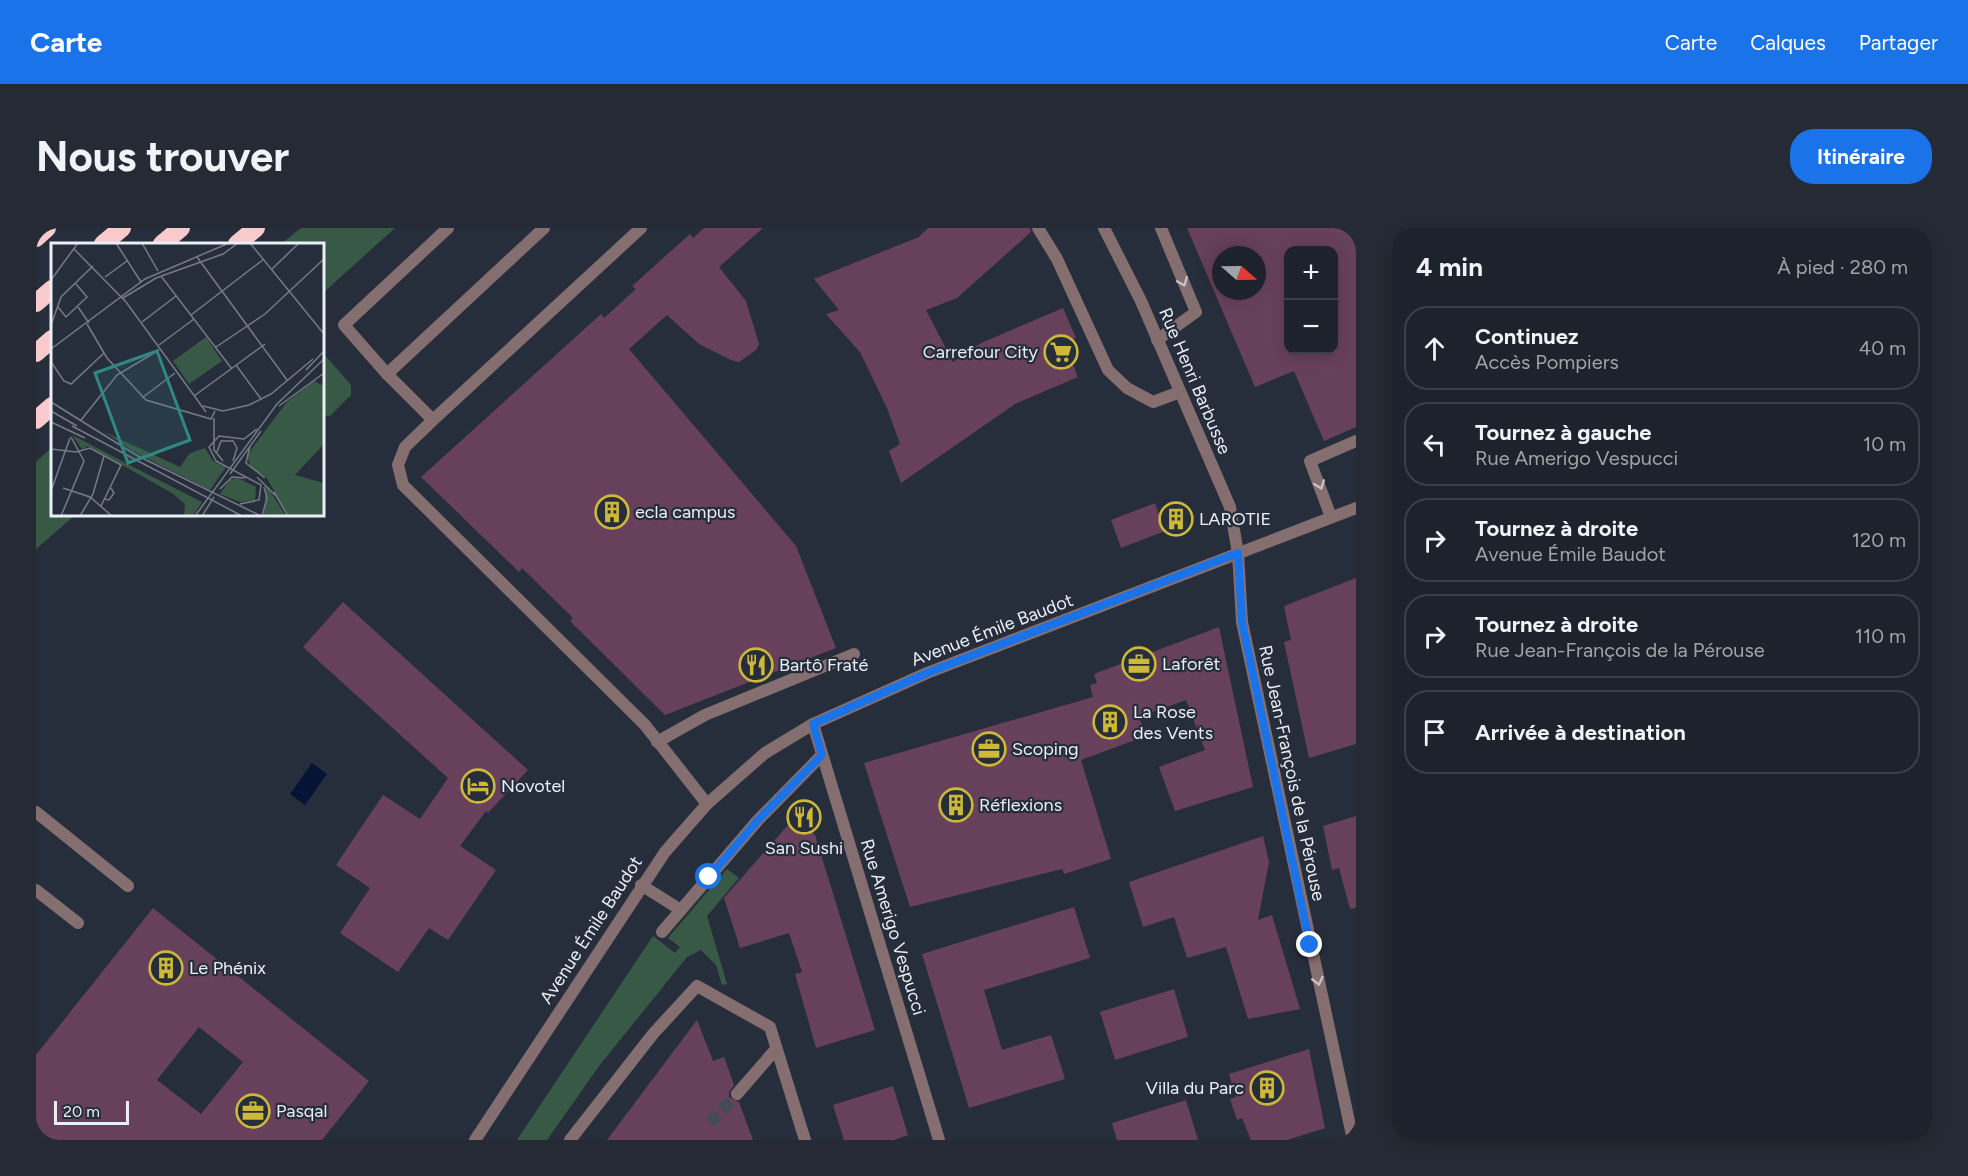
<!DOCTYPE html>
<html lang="fr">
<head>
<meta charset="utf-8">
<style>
  body { margin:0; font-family:Figtree,sans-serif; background:#252a34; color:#f1f3f6 }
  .controls { position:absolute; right:18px; top:18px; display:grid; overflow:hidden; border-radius:12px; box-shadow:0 3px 15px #0003 }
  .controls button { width:54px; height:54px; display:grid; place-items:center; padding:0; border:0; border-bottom:2px solid #3b3f48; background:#1d222c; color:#f1f3f6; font:30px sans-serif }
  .compass { position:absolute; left:1176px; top:18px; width:54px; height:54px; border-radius:50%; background:#1d222c; box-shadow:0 3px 15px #0003; rotate:110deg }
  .scale { position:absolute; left:18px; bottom:15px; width:75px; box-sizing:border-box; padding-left:6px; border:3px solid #eaeff7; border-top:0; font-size:16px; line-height:21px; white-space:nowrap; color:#eaeff7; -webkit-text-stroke:4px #272e3b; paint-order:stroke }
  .stop { position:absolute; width:18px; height:18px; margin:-14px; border:4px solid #1a73e8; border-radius:50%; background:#fff }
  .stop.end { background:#1a73e8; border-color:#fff; box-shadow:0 2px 6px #0008 }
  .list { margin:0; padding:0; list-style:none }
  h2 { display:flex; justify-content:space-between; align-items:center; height:78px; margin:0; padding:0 24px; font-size:26px }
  h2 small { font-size:20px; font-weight:400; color:#a0a4a9 }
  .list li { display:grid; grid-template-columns:39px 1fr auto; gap:18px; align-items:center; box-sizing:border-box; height:84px; margin:0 12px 12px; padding:0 12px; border:2px solid #3b3f48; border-radius:24px }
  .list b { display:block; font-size:22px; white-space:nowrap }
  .list p { margin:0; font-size:20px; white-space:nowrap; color:#a0a4a9 }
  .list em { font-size:20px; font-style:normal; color:#a0a4a9 }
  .icon { flex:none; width:33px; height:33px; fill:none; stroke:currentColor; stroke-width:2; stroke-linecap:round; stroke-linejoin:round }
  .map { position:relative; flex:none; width:1320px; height:912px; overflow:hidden; border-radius:24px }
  header { display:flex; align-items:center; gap:36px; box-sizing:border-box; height:84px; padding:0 30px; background:#1a73e8; color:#fff }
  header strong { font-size:28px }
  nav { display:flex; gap:33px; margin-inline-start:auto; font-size:21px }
  .intro { display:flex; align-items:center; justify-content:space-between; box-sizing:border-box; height:144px; padding:0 36px }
  h1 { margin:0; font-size:42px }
  .button { padding:15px 27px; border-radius:24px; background:#1a73e8; color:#fff; font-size:21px; font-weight:700 }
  main { display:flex; gap:36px; padding:0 36px }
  aside { flex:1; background:#1d222c; border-radius:24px; box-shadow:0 3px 15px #0003 }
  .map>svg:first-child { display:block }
</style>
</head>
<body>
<header>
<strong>Carte</strong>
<nav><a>Carte</a><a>Calques</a><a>Partager</a></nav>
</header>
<div class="intro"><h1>Nous trouver</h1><a class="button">Itinéraire</a></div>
<main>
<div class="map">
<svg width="1320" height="912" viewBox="0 0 1320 912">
  <rect width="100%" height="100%" fill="#272e3b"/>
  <g fill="#385945">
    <polygon points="265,0 359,0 287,65 286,16 245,16"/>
    <polygon points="287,125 315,157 315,167 294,188 287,187"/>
    <polygon points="16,219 16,286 39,287 0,321 0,234"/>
    <polygon points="691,641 703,650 671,688 691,756 686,757 680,737 665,722 651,729 563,838 511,912 481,912 617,708 639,725 644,719 632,710"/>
  </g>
  <polygon fill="#051434" points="276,535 291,546 269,577 254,566"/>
  <g fill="#67415c" fill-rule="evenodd">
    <polygon points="668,0 727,0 683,39 710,73 723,116 720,122 703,134 695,132 663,116 631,87 593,121 760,318 800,420 629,487 534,393 537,390 486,340 483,344 385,249 565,86 568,90 600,61 596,58 654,6 657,10"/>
    <polygon points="892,0 994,0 995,4 921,70 890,82 917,134 945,115 1027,80 1040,110 1028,115 1042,149 979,176 865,255 853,223 864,216 851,180 824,124 790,86 803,82 778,51 883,9"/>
    <path d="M 1151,0 L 1320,0 L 1320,199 L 1288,213 L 1258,143 L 1219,159 ZM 1252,22 L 1298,22 L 1298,122 L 1252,122 ZM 1185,27 L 1221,27 L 1221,63 L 1185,63 Z"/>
    <polygon points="1119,275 1129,303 1085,320 1075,292"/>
    <polygon points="1320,350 1320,516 1273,530 1248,414 1255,412 1248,378"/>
    <polygon points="307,374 492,542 452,585 450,583 424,618 460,642 412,712 393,700 362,744 304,705 334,660 300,637 347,567 384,591 412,550 267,419"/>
    <polygon points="1183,399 1217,559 1139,583 1123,539 1169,522 1150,472 1103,489 1110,508 1045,532 1075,631 1028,646 1026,641 874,679 828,535 1057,469 1054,457 1061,455 1058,446"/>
    <polygon points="1320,588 1320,680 1314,681 1303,640 1296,642 1287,598"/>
    <polygon points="759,589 779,607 839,802 780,820 759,746 766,744 753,705 704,720 688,670"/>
    <polygon points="1227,608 1233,634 1222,692 1236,687 1264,781 1212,791 1190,719 1151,730 1138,689 1107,699 1093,654"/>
    <polygon points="1038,679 1054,730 948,762 966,822 1015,807 1029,851 933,880 886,726"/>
    <path d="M 117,680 L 333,853 L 286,912 L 0,912 L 0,827 ZM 163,799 L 207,834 L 165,886 L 121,852 Z"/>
    <polygon points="1138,761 1152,809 1079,832 1064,784"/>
    <polygon points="661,792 677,833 688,829 698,857 693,864 693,869 703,874 717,912 571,912"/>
    <polygon points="1273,821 1289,900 1251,912 1215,912 1206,890 1201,892 1194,871 1200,869 1193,846"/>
    <polygon points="857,858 872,907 858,912 808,912 797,877"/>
    <polygon points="1150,872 1162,912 1081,912 1076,895"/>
  </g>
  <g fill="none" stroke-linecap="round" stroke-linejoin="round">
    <polyline stroke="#444b57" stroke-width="12" stroke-dasharray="12 6" stroke-linecap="butt" points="674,895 701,866"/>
    <g stroke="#856e6f" stroke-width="12">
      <polyline points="605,0 397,192 369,219 362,237 367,257 609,497 671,576"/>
      <polyline points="1002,0 1021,31 1072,142 1091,160 1117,174 1144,164"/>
      <polyline points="1121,112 1160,84 1125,0"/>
      <polyline points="351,146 508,0"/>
      <polyline points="397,192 351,146 308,97 412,0"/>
      <polyline points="1295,289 1274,233 1320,213"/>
      <polyline points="621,514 669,487 818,426"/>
      <polyline points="0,584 92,658"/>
      <polyline points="605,657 645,682"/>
      <polyline points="0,662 42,695"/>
      <polyline points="626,704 722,592 786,527"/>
      <polyline points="534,912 617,806 661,758 734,799 769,912"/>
    </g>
    <polyline stroke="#856e6f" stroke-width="12" points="701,866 740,821"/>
    <g stroke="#856e6f" stroke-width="12">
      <polyline points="1202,325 1206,394 1317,912"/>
      <polyline points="777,496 903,912"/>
    </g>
    <g stroke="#856e6f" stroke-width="12">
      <polyline points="1068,0 1105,73 1194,279 1202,325"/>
      <polyline points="439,912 629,624 671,576 729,525 777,496 891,445 1320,280"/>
    </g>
    <g stroke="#f8cacb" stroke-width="18">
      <polyline points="0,10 11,0"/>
      <polyline points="67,16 86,0"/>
      <polyline points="126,16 145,0"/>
      <polyline points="201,16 220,0"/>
      <polyline points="0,75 16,61"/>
      <polyline points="0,125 16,111"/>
      <polyline points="0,192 16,178"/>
    </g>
  </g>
  <defs><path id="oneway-chevron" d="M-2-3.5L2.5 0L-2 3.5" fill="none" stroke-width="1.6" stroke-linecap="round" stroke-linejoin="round" transform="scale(1.5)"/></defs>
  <g stroke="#c7c2c7">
    <use href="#oneway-chevron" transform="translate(1147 54) rotate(68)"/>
    <use href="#oneway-chevron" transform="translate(1284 257) rotate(69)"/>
    <use href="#oneway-chevron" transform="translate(1282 753) rotate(77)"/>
  </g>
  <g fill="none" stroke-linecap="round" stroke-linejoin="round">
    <polyline stroke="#1a73e8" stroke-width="8" points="673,649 722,592 786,527 777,496 891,445 1202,325 1206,394 1274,717"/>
  </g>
  <defs>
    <g id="supermarket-ring" transform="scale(1.725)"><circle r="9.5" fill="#272e3b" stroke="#ceb837" stroke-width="1.5"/><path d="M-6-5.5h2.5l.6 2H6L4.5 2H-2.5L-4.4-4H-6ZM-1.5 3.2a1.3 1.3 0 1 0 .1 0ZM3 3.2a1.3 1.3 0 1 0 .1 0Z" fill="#ceb837"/></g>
    <g id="building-ring" transform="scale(1.725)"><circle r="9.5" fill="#272e3b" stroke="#ceb837" stroke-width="1.5"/><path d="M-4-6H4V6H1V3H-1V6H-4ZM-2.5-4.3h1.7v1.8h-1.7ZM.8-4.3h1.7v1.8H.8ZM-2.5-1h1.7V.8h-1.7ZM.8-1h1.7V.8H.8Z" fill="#ceb837"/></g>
    <g id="office-ring" transform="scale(1.725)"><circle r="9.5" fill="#272e3b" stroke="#ceb837" stroke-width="1.5"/><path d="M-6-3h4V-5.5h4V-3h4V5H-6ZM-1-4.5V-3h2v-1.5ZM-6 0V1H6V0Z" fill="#ceb837"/></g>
    <g id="restaurant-ring" transform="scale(1.725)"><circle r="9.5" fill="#272e3b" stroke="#ceb837" stroke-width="1.5"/><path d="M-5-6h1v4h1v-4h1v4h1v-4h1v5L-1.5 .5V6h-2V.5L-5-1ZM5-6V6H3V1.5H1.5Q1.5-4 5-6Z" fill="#ceb837"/></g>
    <g id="hotel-ring" transform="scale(1.725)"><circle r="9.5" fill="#272e3b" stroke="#ceb837" stroke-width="1.5"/><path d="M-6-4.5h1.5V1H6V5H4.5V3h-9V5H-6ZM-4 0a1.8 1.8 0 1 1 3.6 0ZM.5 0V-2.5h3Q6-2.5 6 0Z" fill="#ceb837"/></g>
  </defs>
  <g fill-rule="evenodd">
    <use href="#supermarket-ring" x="1025" y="124"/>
    <use href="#building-ring" x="576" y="284"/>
    <use href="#building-ring" x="1140" y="291"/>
    <use href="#office-ring" x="1103" y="436"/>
    <use href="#restaurant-ring" x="720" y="437"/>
    <use href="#building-ring" x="1074" y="494"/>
    <use href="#office-ring" x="953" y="521"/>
    <use href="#hotel-ring" x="442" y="558"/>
    <use href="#building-ring" x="920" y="577"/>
    <use href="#restaurant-ring" x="768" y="589"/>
    <use href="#building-ring" x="130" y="740"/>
    <use href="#building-ring" x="1231" y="860"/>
    <use href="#office-ring" x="217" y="883"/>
  </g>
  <g text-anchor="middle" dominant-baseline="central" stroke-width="4.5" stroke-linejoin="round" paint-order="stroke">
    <g font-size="18" fill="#eaeff7" stroke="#272e3b" text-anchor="start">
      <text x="1002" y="124" text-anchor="end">Carrefour City</text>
      <text x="599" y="284">ecla campus</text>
      <text x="1163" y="291">LAROTIE</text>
      <text x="1126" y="436">Laforêt</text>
      <text x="743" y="437">Bartô Fraté</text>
      <text x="1097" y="484">La Rose<tspan x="1097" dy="21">des Vents</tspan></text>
      <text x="976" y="521">Scoping</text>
      <text x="465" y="558">Novotel</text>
      <text x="943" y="577">Réflexions</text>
      <text x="768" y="620" text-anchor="middle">San Sushi</text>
      <text x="153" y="740">Le Phénix</text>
      <text x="1208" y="860" text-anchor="end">Villa du Parc</text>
      <text x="240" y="883">Pasqal</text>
    </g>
    <g font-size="18" fill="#eaeff7" stroke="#272e3b">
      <text transform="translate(1159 153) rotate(67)">Rue Henri Barbusse</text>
      <text transform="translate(956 402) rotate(-21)">Avenue Émile Baudot</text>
      <text transform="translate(1256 545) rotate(78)">Rue Jean-François de la Pérouse</text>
      <text transform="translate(857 699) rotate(73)">Rue Amerigo Vespucci</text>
      <text transform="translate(555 702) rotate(-57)">Avenue Émile Baudot</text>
    </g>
  </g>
  <g transform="translate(15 15)">
    <rect width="273" height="273" fill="#272e3b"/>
    <path d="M 155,94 L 171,118 L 138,141 L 122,118 ZM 263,138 L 273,143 L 273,201 L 244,232 L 273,240 L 273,273 L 238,273 L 215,234 L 200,225 L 196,212 L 235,160 ZM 54,189 L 129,224 L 139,210 L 154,205 L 162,218 L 175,224 L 159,247 L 81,208 ZM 21,192 L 92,229 L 151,259 L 142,273 L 133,273 L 134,261 L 121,250 L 37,203 L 31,206 ZM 187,235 L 205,244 L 204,257 L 189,259 L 169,251 L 179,237 ZM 215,242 L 235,273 L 213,272 Z" fill="#385945"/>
    <path fill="none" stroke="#757b86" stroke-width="1.5" d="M 65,0 L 90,39M 91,0 L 107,28M 199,0 L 273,91M 23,6 L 75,59 L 155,169M 146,14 L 236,137M 221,26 L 248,0M 110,33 L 181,126M 54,34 L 76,18M 0,37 L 27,0M 72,55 L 105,35 L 172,11 L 187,0M 7,64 L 15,74 L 36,54 L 25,41M 27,64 L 38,80M 140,72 L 213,16M 91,79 L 125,53M 36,81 L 56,115 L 95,157 L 160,176 L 164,168M 0,82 L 10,54 L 42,23M 108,102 L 143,76M 165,104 L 214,71 L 273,16M 0,106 L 94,36 L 178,0M 0,119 L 13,138 L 20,141 L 53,110M 185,122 L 210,156M 255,127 L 273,108M 143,153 L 214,101M 91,155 L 124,130M 0,159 L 85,212 L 210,273M 152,163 L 172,168 L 198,162 L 220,151 L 262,116M 228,163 L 273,130M 0,168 L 26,183M 163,175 L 163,207 L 172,218M 30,177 L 66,132 L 108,107M 0,179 L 34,195M 21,183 L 191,273M 199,203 L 195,220 L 214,235M 0,206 L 25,209 L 39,205 L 70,222 L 50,263M 166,209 L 170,198 L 182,198 L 186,205 L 182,218M 179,231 L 210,188M 206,234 L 225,253M 12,245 L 39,254 L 61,273M 169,246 L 181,234 L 194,235M 0,248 L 19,195M 223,249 L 237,273M 54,256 L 58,257 L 63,250 L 60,245M 189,261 L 208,257 L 210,242 L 165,218 L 158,204 L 168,193 L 193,196 L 206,186M 10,273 L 33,218 L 20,194M 29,273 L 42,251 L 53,213M 144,273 L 226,161 L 273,116M 151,273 L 163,254M 211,273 L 216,255 L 213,244"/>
    <path fill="#308883" fill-opacity="0.15" stroke="#308883" stroke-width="3" d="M 106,108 L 139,197 L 77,220 L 44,130 Z"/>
    <rect width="273" height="273" fill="none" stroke="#eaeff7" stroke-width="3"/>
  </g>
</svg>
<div class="controls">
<button>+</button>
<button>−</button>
</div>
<svg class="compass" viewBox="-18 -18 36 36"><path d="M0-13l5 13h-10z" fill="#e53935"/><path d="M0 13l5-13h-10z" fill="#a0a4a9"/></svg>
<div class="scale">20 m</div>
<div class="stop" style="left:673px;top:649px"></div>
<div class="stop end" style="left:1274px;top:717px"></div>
</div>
<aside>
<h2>4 min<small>À pied · 280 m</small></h2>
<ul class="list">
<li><svg class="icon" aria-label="ahead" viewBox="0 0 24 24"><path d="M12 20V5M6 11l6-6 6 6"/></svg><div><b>Continuez</b><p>Accès Pompiers</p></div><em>40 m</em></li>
<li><svg class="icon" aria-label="left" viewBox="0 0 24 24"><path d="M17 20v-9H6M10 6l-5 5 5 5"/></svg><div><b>Tournez à gauche</b><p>Rue Amerigo Vespucci</p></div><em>10 m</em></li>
<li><svg class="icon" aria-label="right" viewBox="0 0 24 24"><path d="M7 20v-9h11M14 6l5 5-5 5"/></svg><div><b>Tournez à droite</b><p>Avenue Émile Baudot</p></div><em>120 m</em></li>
<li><svg class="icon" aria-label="right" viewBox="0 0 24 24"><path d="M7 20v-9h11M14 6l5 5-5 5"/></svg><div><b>Tournez à droite</b><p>Rue Jean-François de la Pérouse</p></div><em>110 m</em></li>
<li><svg class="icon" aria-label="arrive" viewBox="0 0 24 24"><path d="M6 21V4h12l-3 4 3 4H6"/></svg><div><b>Arrivée à destination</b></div></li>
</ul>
</aside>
</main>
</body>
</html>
